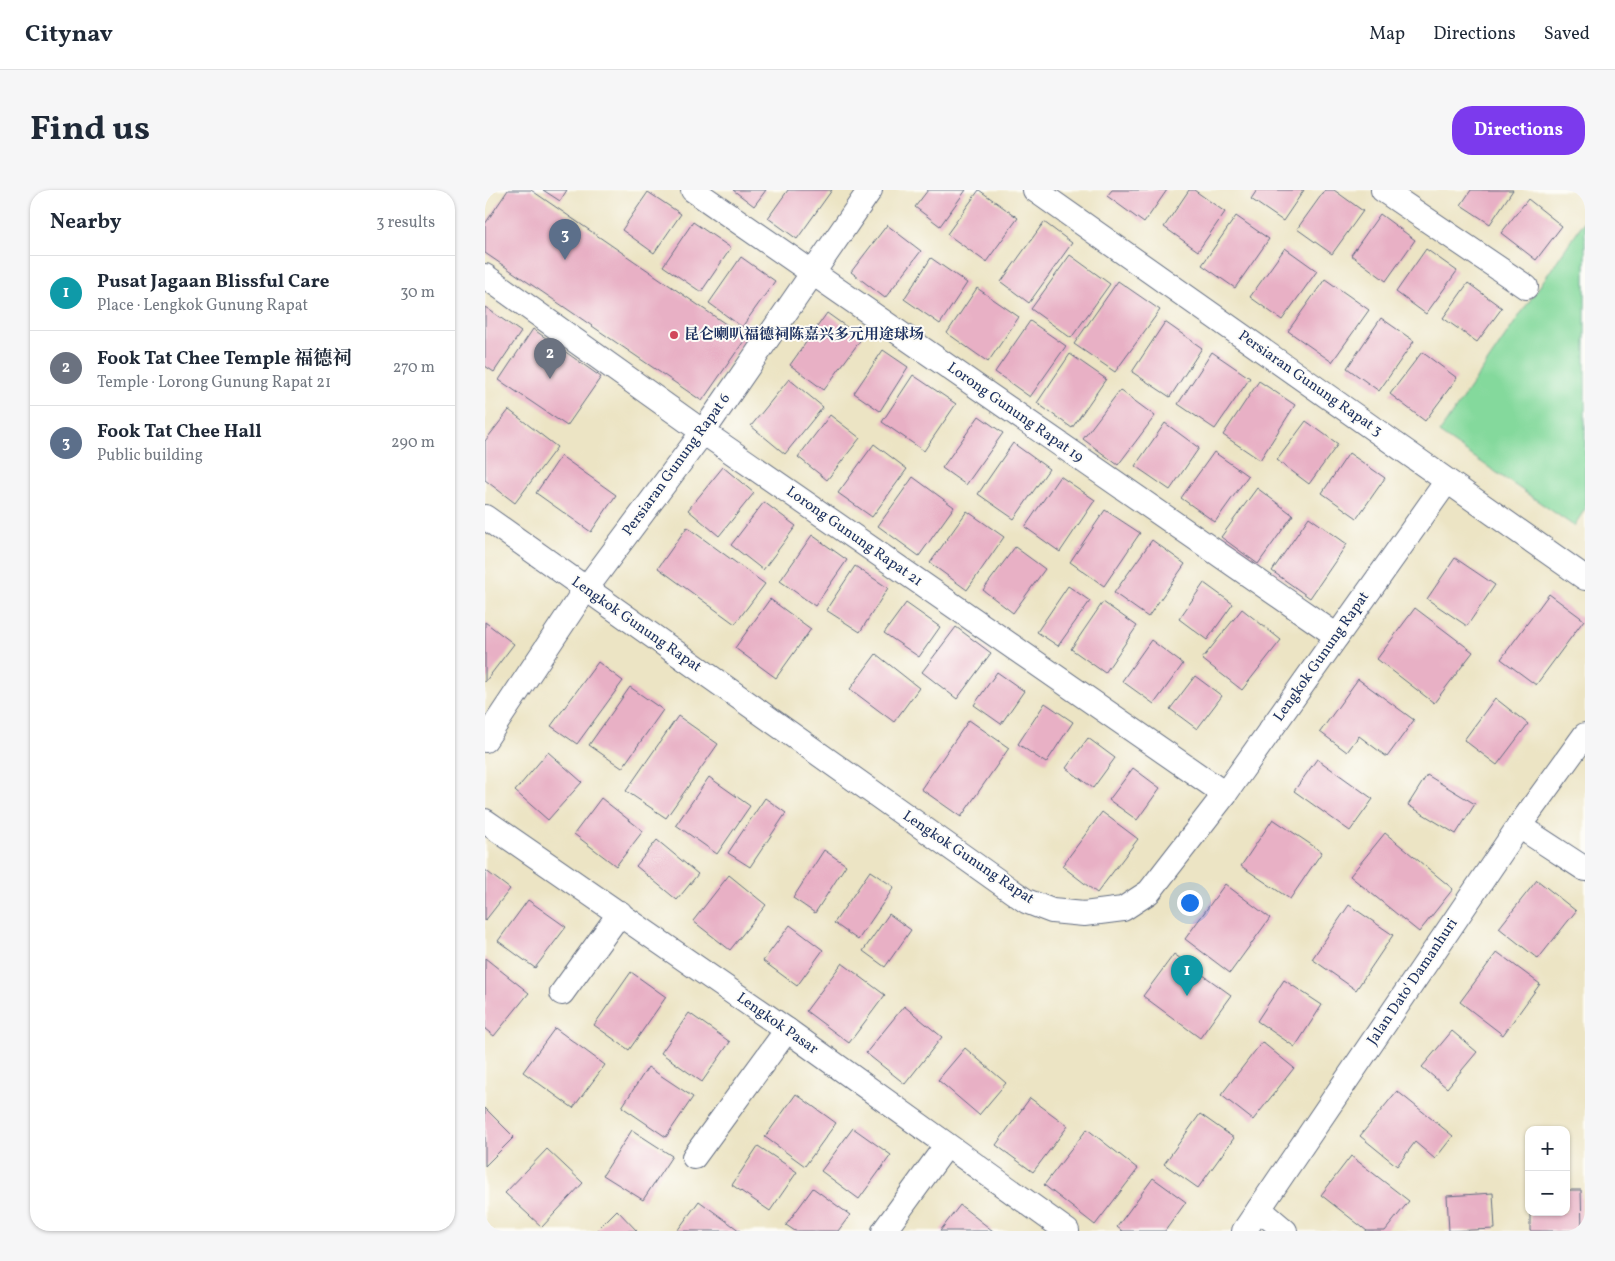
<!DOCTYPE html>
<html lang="en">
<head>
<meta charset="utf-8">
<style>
  body { margin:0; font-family:Vollkorn,"Noto Serif SC",serif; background:#f6f6f7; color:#1f2937 }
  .controls { position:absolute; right:15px; bottom:15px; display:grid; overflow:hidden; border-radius:10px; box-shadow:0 1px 4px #0004 }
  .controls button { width:45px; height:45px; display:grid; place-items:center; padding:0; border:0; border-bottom:1px solid #e0e1e3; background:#fff; color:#1f2937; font:25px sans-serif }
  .you { position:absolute; left:704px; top:712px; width:18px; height:18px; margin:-12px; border:4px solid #fff; border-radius:50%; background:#1a73e8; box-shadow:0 0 0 8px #1a73e833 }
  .badge { display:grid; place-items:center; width:32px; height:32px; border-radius:50%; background:#7c3aed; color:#fff; font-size:16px; font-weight:700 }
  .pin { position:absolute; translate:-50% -41px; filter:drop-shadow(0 1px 2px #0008) }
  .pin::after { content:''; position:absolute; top:26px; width:18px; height:15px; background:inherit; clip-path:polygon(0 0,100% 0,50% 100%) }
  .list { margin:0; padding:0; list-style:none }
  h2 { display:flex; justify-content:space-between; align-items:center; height:65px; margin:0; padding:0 20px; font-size:21px }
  h2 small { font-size:16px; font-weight:400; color:#747a83 }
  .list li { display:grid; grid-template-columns:32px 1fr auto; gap:15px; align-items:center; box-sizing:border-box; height:75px; padding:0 20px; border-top:1px solid #e0e1e3 }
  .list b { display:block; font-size:19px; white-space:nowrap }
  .list p { margin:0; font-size:16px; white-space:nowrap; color:#747a83 }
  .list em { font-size:16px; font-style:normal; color:#747a83 }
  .map { position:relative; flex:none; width:1100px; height:1041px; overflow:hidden; border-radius:20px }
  header { display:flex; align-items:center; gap:30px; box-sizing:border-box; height:70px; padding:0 25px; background:#fff; border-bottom:1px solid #e0e1e3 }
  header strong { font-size:24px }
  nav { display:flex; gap:28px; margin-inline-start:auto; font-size:18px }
  .intro { display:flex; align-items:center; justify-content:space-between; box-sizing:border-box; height:120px; padding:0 30px }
  h1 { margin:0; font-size:35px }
  .button { padding:12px 22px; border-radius:20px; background:#7c3aed; color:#fff; font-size:18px; font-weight:700 }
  main { display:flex; gap:30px; padding:0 30px }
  aside { flex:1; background:#fff; border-radius:20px; box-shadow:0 1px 4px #0004 }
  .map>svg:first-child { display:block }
</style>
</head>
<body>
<header>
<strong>Citynav</strong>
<nav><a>Map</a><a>Directions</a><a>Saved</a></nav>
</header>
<div class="intro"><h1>Find us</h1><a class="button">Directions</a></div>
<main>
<aside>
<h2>Nearby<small>3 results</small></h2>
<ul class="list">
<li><span class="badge" style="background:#0f9aa8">1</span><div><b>Pusat Jagaan Blissful Care</b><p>Place · Lengkok Gunung Rapat</p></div><em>30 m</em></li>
<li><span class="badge" style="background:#6b7280">2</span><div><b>Fook Tat Chee Temple 福德祠</b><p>Temple · Lorong Gunung Rapat 21</p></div><em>270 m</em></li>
<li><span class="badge" style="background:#5c6f8a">3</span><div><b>Fook Tat Chee Hall</b><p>Public building</p></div><em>290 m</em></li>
</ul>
</aside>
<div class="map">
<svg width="1100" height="1041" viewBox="0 0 1100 1041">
  <rect width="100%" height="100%" fill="#fdfcf7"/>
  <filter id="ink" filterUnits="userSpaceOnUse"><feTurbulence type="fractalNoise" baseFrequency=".02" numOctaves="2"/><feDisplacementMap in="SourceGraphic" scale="10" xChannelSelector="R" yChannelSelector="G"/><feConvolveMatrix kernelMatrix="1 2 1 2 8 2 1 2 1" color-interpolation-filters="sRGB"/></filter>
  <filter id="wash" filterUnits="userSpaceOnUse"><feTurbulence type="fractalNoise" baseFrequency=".0096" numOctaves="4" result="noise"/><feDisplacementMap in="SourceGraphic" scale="20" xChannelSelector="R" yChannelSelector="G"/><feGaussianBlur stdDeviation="1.12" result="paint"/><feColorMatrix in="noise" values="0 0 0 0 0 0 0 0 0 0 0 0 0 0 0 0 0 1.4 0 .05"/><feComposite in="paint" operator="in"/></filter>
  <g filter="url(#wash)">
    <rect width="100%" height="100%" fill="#ece4c4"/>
    <polygon fill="#84d99c" stroke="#50847d" points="1100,30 1100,319 1089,336 954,243"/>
    <g id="blocks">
      <g fill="#e8b0c5">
        <polygon points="23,0 46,0 261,148 217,211 0,63 0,34"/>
        <polygon points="58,0 82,0 75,11"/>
        <polygon points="248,0 281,0 269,16"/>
        <polygon points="303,0 347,0 312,49 283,28"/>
        <polygon points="443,0 481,0 455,36 430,17"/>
        <polygon points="494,0 533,28 501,72 462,44"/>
        <polygon points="627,0 682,0 659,33 622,6"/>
        <polygon points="704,0 709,0 740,22 713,61 679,37"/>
        <polygon points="772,0 819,0 798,31 766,9"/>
        <polygon points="840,0 849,0 878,21 847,64 812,39"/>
        <polygon points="986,0 1028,0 1005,34 976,15"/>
        <polygon points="163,2 196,24 169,63 137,40"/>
        <polygon points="1043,9 1077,36 1051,70 1016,43"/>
        <polygon points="895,24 930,50 901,91 866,65"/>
        <polygon points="751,26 784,49 750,98 717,75"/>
        <polygon points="208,32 246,58 216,102 178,76"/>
        <polygon points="559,32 587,53 544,113 516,92"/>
        <polygon points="402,35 436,61 400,108 366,82"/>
        <polygon points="800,58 832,81 797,130 765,107"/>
        <polygon points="941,59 972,81 941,124 911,102"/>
        <polygon points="585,65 625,94 586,148 546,119"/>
        <polygon points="256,67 290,91 257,137 224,113"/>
        <polygon points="446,68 482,93 455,134 419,109"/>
        <polygon points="840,89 884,120 847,172 803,141"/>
        <polygon points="633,91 675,120 630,182 589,154"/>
        <polygon points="983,93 1017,118 992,152 958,128"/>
        <polygon points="492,98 534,127 503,172 462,143"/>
        <polygon points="0,117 36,142 9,182 0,176"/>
        <polygon points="342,123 377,148 339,200 305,175"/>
        <polygon points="896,128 929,151 894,201 862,178"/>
        <polygon points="545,131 581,156 545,207 510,182"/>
        <polygon points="680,132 717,158 685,207 647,182"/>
        <polygon points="48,139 116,187 82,236 14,190"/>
        <polygon points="398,160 423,177 395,221 369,203"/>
        <polygon points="727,162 765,188 730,239 693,214"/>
        <polygon points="937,162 972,188 940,231 905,204"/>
        <polygon points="585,164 621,189 587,238 552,213"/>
        <polygon points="428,185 471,214 439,261 397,232"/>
        <polygon points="304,189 338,217 300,264 266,236"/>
        <polygon points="774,191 810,215 775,270 738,245"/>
        <polygon points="635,200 670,226 633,275 598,249"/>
        <polygon points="24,220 72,257 30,313 0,290 0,251"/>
        <polygon points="345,225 375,248 342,290 313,267"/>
        <polygon points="494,226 518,243 481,295 457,278"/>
        <polygon points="821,231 853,254 824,294 792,270"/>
        <polygon points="680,233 714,258 685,300 650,276"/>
        <polygon points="528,253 564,279 529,329 493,304"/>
        <polygon points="389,254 422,279 387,327 353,303"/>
        <polygon points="729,262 763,286 730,332 696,308"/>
        <polygon points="864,263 900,288 872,328 837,303"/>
        <polygon points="76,266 131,305 106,342 51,303"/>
        <polygon points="238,277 269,303 234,346 203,320"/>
        <polygon points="575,286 610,310 575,362 540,337"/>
        <polygon points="428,287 469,317 434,366 393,336"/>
        <polygon points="772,298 808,325 773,374 736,347"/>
        <polygon points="279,312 311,336 278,380 246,355"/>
        <polygon points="620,320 655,343 619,396 585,372"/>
        <polygon points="482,321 519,347 482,400 445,373"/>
        <polygon points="824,327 862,354 825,408 787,381"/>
        <polygon points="202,337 280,394 250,434 173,378"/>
        <polygon points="327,345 362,370 330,416 295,391"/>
        <polygon points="667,350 700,374 663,427 629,403"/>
        <polygon points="530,357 560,379 528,423 498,400"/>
        <polygon points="970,368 1010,395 982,436 942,409"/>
        <polygon points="370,376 403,398 375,442 341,420"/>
        <polygon points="719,393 748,414 722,450 694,429"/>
        <polygon points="583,396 605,411 573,456 552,442"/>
        <polygon points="1064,404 1099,430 1051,495 1016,469"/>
        <polygon points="285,409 326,439 291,488 250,458"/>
        <polygon points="618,412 652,436 620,483 586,459"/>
        <polygon points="421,413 455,437 434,467 399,443"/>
        <polygon points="930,418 988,462 949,513 892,469"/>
        <polygon points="757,419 796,450 757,500 717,469"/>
        <polygon points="0,432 29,454 0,492"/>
        <polygon points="471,437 506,463 472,509 437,482"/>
        <polygon points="666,450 698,474 669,514 637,491"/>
        <polygon points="391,464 434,498 409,532 365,499"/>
        <polygon points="113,472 138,491 92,554 66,536"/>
        <polygon points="512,482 539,501 516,534 489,515"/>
        <polygon points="710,486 737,506 712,539 685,519"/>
        <polygon points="873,489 929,530 902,567 874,546 862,562 835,542"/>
        <polygon points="145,497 178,520 137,578 104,555"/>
        <polygon points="1010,508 1043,534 1012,575 979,550"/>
        <polygon points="560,513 588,532 561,573 533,554"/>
        <polygon points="193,526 233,554 181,628 141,601"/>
        <polygon points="484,530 524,558 476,627 436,599"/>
        <polygon points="603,548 630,568 608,598 581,578"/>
        <polygon points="63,562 97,592 63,630 30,601"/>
        <polygon points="832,569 888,609 865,641 809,601"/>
        <polygon points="648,578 675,598 652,630 624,610"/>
        <polygon points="942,585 990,614 971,644 923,615"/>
        <polygon points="224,587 265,616 232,664 191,635"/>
        <polygon points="116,608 158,641 131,676 89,644"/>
        <polygon points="280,608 301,623 265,677 243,663"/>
        <polygon points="617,622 653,649 612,703 577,676"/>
        <polygon points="788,629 837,662 805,709 756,676"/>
        <polygon points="900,643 968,699 934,742 865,686"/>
        <polygon points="172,650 213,684 192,710 151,676"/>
        <polygon points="339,660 361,675 330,723 308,708"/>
        <polygon points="0,680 25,699 0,731"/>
        <polygon points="385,681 409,697 373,750 349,733"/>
        <polygon points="244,685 281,715 245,760 208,731"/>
        <polygon points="1052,690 1091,721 1053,769 1014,738"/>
        <polygon points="740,694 785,728 745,783 700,749"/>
        <polygon points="43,710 81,737 50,778 13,751"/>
        <polygon points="864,715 908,745 871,800 827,769"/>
        <polygon points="404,724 426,740 400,777 378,761"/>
        <polygon points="305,735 338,760 312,796 278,771"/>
        <polygon points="1012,762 1055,794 1018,845 975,812"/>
        <polygon points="689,764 746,805 715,848 658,806"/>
        <polygon points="0,768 44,803 9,846 0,839"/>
        <polygon points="357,773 400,805 364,853 321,821"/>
        <polygon points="146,782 181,807 144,860 109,835"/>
        <polygon points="799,790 837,815 810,857 772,831"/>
        <polygon points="419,816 457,847 420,894 381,863"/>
        <polygon points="204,823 245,852 217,892 176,863"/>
        <polygon points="70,838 120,875 88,918 38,882"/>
        <polygon points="967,841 992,862 962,898 937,877"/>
        <polygon points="777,852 809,878 768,930 736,905"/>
        <polygon points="480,858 521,893 494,925 453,890"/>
        <polygon points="163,877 208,907 181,947 137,917"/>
        <polygon points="912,901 968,946 950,969 930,952 912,976 875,946"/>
        <polygon points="311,904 351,933 320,976 280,947"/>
        <polygon points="545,908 583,936 548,982 511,955"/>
        <polygon points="0,918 29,947 0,976"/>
        <polygon points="715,924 749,948 713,998 679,974"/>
        <polygon points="368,938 406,965 374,1009 336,981"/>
        <polygon points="602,939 653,979 610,1035 559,995"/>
        <polygon points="147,940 187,966 158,1010 118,985"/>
        <polygon points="273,956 312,982 285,1021 247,995"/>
        <polygon points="62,959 98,993 57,1037 20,1003"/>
        <polygon points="866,966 924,1011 900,1041 882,1041 836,1005"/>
        <polygon points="668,988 701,1012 680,1041 637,1041 632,1037"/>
        <polygon points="328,998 365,1025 353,1041 310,1041 301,1035"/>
        <polygon points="1081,1000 1096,1000 1097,1041 1045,1041 1045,1022 1081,1022"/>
        <polygon points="1008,1003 1010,1039 964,1041 962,1006"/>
        <polygon points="214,1011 255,1041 192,1041"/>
        <polygon points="475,1015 508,1041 455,1041"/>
        <polygon points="132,1020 152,1041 111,1041"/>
      </g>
    </g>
  </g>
  <g filter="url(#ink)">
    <use href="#blocks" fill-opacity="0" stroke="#646e82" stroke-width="1"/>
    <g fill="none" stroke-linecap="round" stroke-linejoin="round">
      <g stroke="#646e82" stroke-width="26">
        <g id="minor">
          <polyline points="208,0 852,446"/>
          <polyline points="550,0 1100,388"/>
          <polyline points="898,0 1041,97"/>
          <polyline points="0,86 218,242 740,604"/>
          <polyline points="0,327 541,711 567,721 599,724 638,719 664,702 740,604 962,291"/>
          <polyline points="0,550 100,400 218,242 385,0"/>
          <polyline points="0,631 302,840 582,1041"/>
          <polyline points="1034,636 1100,679"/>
          <polyline points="77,803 135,723"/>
          <polyline points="209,967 302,840"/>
          <polyline points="774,1019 800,1041"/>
          <polyline points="399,1041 461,956"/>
          <polyline points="759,1041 1034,636 1100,545"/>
        </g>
      </g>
      <use href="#minor" stroke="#fff" stroke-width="24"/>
    </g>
  </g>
  <circle fill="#d1495b" stroke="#fdfcf7" stroke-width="2" cx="189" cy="145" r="5"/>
  <g text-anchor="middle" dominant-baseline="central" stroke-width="4" stroke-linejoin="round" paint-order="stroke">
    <g font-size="15" font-weight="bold" fill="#1b2f5e" stroke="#fdfcf7" text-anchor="start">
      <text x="199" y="145">昆仑喇叭福德祠陈嘉兴多元用途球场</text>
    </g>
    <g font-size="15" fill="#1b2f5e" stroke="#fdfcf7">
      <text transform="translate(825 194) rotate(35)">Persiaran Gunung Rapat 3</text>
      <text transform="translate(530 223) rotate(35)">Lorong Gunung Rapat 19</text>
      <text transform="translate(192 275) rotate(-54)">Persiaran Gunung Rapat 6</text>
      <text transform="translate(369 347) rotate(35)">Lorong Gunung Rapat 21</text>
      <text transform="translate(151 435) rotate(35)">Lengkok Gunung Rapat</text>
      <text transform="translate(837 467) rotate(-55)">Lengkok Gunung Rapat</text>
      <text transform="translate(483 668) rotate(34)">Lengkok Gunung Rapat</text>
      <text transform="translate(928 792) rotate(-56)">Jalan Dato' Damanhuri</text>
      <text transform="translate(292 834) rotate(35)">Lengkok Pasar</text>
    </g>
  </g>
</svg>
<div class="controls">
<button>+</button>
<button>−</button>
</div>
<div class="you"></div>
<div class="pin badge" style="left:702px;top:806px;background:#0f9aa8">1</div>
<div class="pin badge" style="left:65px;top:189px;background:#6b7280">2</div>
<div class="pin badge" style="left:80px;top:70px;background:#5c6f8a">3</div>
</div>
</main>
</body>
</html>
